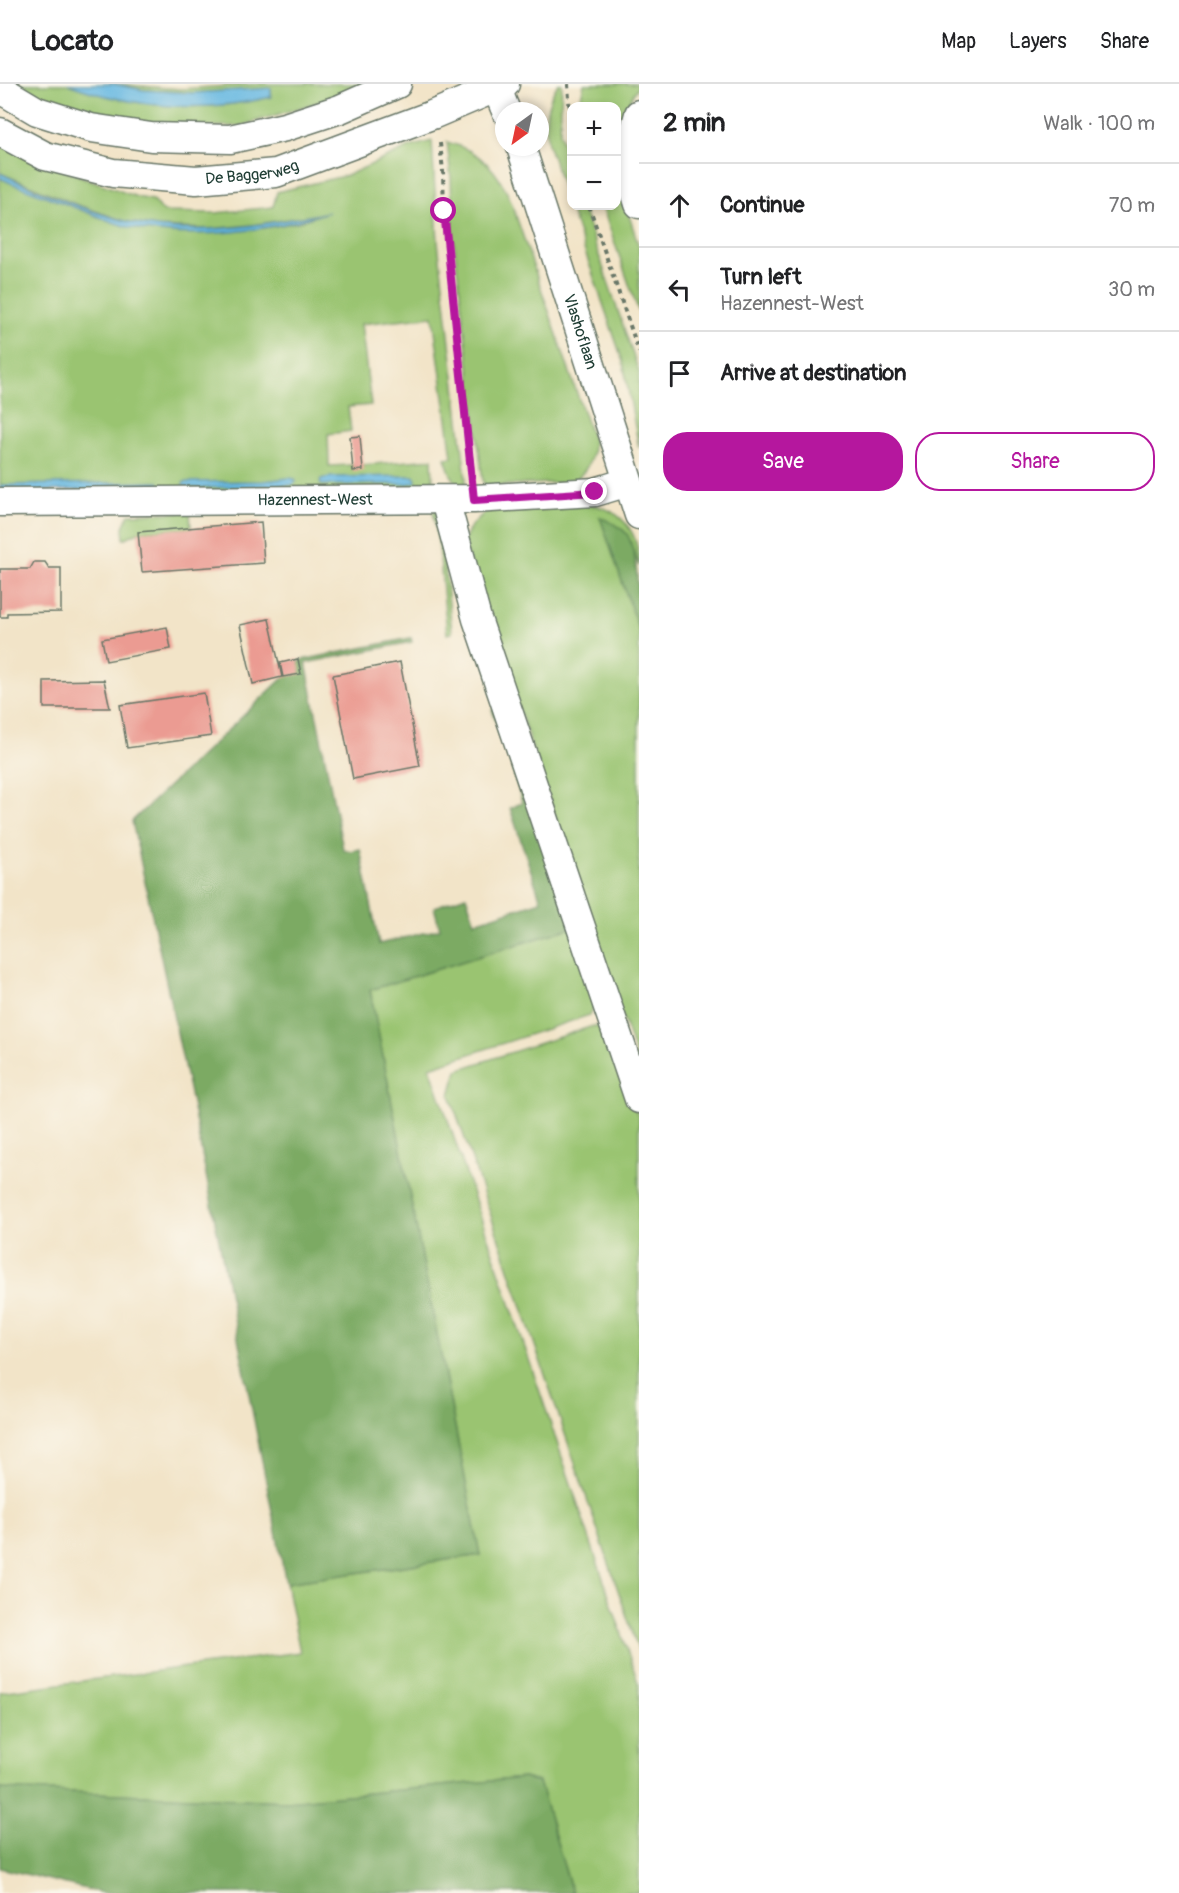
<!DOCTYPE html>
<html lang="en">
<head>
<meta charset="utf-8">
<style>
  body { margin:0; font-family:Pangolin,sans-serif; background:#f6f6f6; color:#202124 }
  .controls { position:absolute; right:18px; top:18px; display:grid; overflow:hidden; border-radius:12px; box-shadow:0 3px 9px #0003 }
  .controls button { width:54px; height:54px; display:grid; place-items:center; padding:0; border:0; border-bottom:2px solid #e0e0e0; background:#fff; color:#202124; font:30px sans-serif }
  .compass { position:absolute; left:495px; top:18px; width:54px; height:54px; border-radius:50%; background:#fff; box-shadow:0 3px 9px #0003; rotate:213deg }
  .stop { position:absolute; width:18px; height:18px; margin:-14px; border:4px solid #b5179e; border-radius:50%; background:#fff }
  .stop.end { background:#b5179e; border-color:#fff; box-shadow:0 2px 6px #0008 }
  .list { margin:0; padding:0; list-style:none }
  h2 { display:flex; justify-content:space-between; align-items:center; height:78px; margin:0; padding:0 24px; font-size:26px }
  h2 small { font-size:20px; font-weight:400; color:#757577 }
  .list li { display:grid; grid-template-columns:39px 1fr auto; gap:18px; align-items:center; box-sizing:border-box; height:84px; padding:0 24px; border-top:2px solid #e0e0e0 }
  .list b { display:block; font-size:22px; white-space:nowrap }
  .list p { margin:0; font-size:20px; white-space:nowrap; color:#757577 }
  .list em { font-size:20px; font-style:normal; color:#757577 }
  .actions { display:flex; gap:12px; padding:18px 24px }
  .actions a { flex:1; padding:14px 0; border:2px solid #b5179e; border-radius:24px; text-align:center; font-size:21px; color:#b5179e }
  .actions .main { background:#b5179e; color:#fff }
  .icon { flex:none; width:33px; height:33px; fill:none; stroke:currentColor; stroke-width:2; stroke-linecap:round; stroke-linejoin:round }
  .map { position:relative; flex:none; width:639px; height:1809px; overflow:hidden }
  header { display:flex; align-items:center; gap:36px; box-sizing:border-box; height:84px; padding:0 30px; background:#fff; border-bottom:2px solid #e0e0e0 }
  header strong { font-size:28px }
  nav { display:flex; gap:33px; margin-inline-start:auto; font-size:21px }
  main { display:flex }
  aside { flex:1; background:#fff }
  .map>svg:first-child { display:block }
</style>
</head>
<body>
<header>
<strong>Locato</strong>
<nav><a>Map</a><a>Layers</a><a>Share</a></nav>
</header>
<main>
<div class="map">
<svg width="639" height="1809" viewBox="0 0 639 1809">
  <rect width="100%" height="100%" fill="#fbf7ec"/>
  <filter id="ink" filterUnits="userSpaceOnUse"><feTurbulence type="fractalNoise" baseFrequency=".0167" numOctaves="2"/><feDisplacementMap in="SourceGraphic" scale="12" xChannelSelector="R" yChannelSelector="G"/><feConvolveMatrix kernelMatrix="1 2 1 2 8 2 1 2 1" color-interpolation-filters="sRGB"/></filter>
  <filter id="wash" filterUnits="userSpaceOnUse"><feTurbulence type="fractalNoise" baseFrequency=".008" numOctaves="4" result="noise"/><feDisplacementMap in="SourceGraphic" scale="24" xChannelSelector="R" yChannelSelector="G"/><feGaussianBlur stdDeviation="1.35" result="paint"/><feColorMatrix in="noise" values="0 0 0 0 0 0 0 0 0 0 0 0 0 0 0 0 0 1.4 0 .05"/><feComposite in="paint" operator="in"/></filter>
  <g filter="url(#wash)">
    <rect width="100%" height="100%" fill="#f2e4c8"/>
    <g fill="#9ac471" stroke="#5c8052" stroke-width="1.5" fill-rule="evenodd">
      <path d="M 13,0 C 31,0 50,0 68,0 C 84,2 100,11 116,14 C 168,26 220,25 271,13 L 271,5 L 192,9 L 144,6 L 114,0 L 181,5 L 261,0 L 378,0 L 240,42 L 161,43 L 92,30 L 47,16 Z"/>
      <path d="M 558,0 L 562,0 L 560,49 L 571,89 L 572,122 L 582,122 L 639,288 L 639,364 L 623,278 L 548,60 C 544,36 545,21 558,0 Z"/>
      <polygon points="584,0 639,0 622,31 617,48 616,22 579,22"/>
      <path d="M 432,57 L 438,158 L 466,395 L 465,401 L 461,406 L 451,391 L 445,374 L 452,373 L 433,232 L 361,240 L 371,321 L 348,323 L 351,347 L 328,350 L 329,382 L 352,381 L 353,387 L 362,381 L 432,375 L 433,396 L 427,408 L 152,413 L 158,398 L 0,402 L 0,94 L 104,135 L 180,148 L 220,148 L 263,144 L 298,138 L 321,130 L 252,141 L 208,145 L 156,143 L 128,138 L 78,121 L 0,89 L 0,60 L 39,77 L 137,113 L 152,116 L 164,128 L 215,129 L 273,123 L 277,108 L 348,91 L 410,63 ZM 331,393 L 413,399 L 321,400 L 321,395 Z"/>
      <path d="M 447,58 C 481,67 499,87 512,120 L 593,356 C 594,374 588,387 573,398 L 486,402 L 483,398 L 453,150 L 451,94 Z"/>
      <polygon points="617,93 639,163 639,229 602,122 616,122"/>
      <path d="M 590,420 C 624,427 639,448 639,482 L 627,450 L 600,433 L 639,547 L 639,982 L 463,458 L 471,442 L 487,426 Z"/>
      <polygon points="436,423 443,463 452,549 447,550 439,463 433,428"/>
      <polygon points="190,428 191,444 138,448 124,455 123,443 129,430"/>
      <polygon points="574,843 598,914 590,931 430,983 639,1601 639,1809 572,1809 539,1698 523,1694 287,1717 0,1705 0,1608 300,1568 286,1499 480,1471 370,906"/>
      <polygon points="593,942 608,944 639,1035 639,1568 450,1011 457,986"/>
    </g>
    <g fill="#7baa63" stroke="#4d744c" stroke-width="1.5">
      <path d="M 600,433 C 608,437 621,442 627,450 C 639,471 639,520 639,547 Z"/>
      <polygon points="411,554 412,558 306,579 343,765 351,767 360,765 379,860 440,845 434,823 466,812 475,838 541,817 510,724 522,719 506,661 504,661 492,626 499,623 574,843 370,906 480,1471 286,1499 192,1019 132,737 302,576"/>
      <polygon points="523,1694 539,1698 572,1809 103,1809 0,1784 0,1705 287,1717"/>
    </g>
    <g fill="#65b7e1" stroke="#427a8a" stroke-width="1.5">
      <path d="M 68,0 L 114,0 L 144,6 L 192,9 L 271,4 L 271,13 C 204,29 134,25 68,0 Z"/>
      <path d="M 0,89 C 37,107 89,128 129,138 C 193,154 265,141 329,128 C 266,148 193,157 128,143 C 110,138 93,130 76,124 C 54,115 33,108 11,99 L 0,94 Z"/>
      <polygon points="413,392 415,393 416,398 407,400 321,401 320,398 321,395 331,393"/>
      <polygon points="289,394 295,395 296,398 292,401 201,404 183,403 183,401 184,398 263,397"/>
      <polygon points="159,398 160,401 158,404 0,408 1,401"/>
    </g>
    <g id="blocks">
      <g fill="#eb9b92">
        <polygon points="360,352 363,386 353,387 350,353"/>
        <polygon points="261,438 264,479 142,488 138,448"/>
        <polygon points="34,478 45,478 49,484 61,484 61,528 7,529 7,533 0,533 0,485 30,485"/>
        <polygon points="269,535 282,593 253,600 240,541"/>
        <polygon points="167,543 171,565 106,577 102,555"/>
        <polygon points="298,575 301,590 283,593 280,579"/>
        <polygon points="400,578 420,682 353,695 333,591"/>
        <polygon points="104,596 110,624 44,624 44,597"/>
        <polygon points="204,609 211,652 127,664 120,621"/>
      </g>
    </g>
  </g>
  <g filter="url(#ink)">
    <use href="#blocks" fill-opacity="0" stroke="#697768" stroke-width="1.5"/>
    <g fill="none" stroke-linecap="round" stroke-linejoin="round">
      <g stroke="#697768" stroke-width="31">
        <g id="minor">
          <polyline points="495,0 506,27"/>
          <polyline points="0,5 37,27 91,44 151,53 230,55 285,43 340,25 397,0"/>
          <path d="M 639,30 C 630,60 628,90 639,120"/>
          <path id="s1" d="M 0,48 L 45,72 L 113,89 L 196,96 L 276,89 L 432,31 L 505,0"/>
          <path id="s2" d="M 521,63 L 639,431"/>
          <polyline points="445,416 477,535 639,1015"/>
          <path id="s3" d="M 0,418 L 474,415 L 595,408 L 628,398"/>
        </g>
      </g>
      <g stroke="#697768" stroke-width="4" stroke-dasharray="4.5 4.5" stroke-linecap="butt">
        <polyline points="568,0 572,61"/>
        <polyline points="440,59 443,87 444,127 472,388"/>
        <polyline points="589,122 639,268"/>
      </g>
      <use href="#minor" stroke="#fff" stroke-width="28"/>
    </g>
  </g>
  <g fill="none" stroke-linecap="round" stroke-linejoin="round" filter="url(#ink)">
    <polyline stroke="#b5179e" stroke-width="8" points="444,127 474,416 595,408"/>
  </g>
  <g text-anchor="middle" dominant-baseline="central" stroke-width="5" stroke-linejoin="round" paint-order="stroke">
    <g font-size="16" fill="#1f3d34" stroke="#fbf7ec">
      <text stroke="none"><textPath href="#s1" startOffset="261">De Baggerweg</textPath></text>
      <text stroke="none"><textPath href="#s2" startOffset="194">Vlashoflaan</textPath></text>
      <text stroke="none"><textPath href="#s3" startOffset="315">Hazennest-West</textPath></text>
    </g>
  </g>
</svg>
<div class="controls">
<button>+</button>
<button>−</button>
</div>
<svg class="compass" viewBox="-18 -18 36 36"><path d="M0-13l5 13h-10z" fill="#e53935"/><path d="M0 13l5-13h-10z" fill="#757577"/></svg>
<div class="stop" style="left:444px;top:127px"></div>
<div class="stop end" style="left:595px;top:408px"></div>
</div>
<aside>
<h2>2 min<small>Walk · 100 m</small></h2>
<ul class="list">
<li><svg class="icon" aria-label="ahead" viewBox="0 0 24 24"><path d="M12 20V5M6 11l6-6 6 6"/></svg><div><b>Continue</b></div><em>70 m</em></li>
<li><svg class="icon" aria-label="left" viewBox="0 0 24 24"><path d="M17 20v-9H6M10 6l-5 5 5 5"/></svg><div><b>Turn left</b><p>Hazennest-West</p></div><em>30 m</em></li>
<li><svg class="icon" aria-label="arrive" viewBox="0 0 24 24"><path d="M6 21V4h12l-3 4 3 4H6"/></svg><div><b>Arrive at destination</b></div></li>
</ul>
<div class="actions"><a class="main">Save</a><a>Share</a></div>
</aside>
</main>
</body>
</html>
